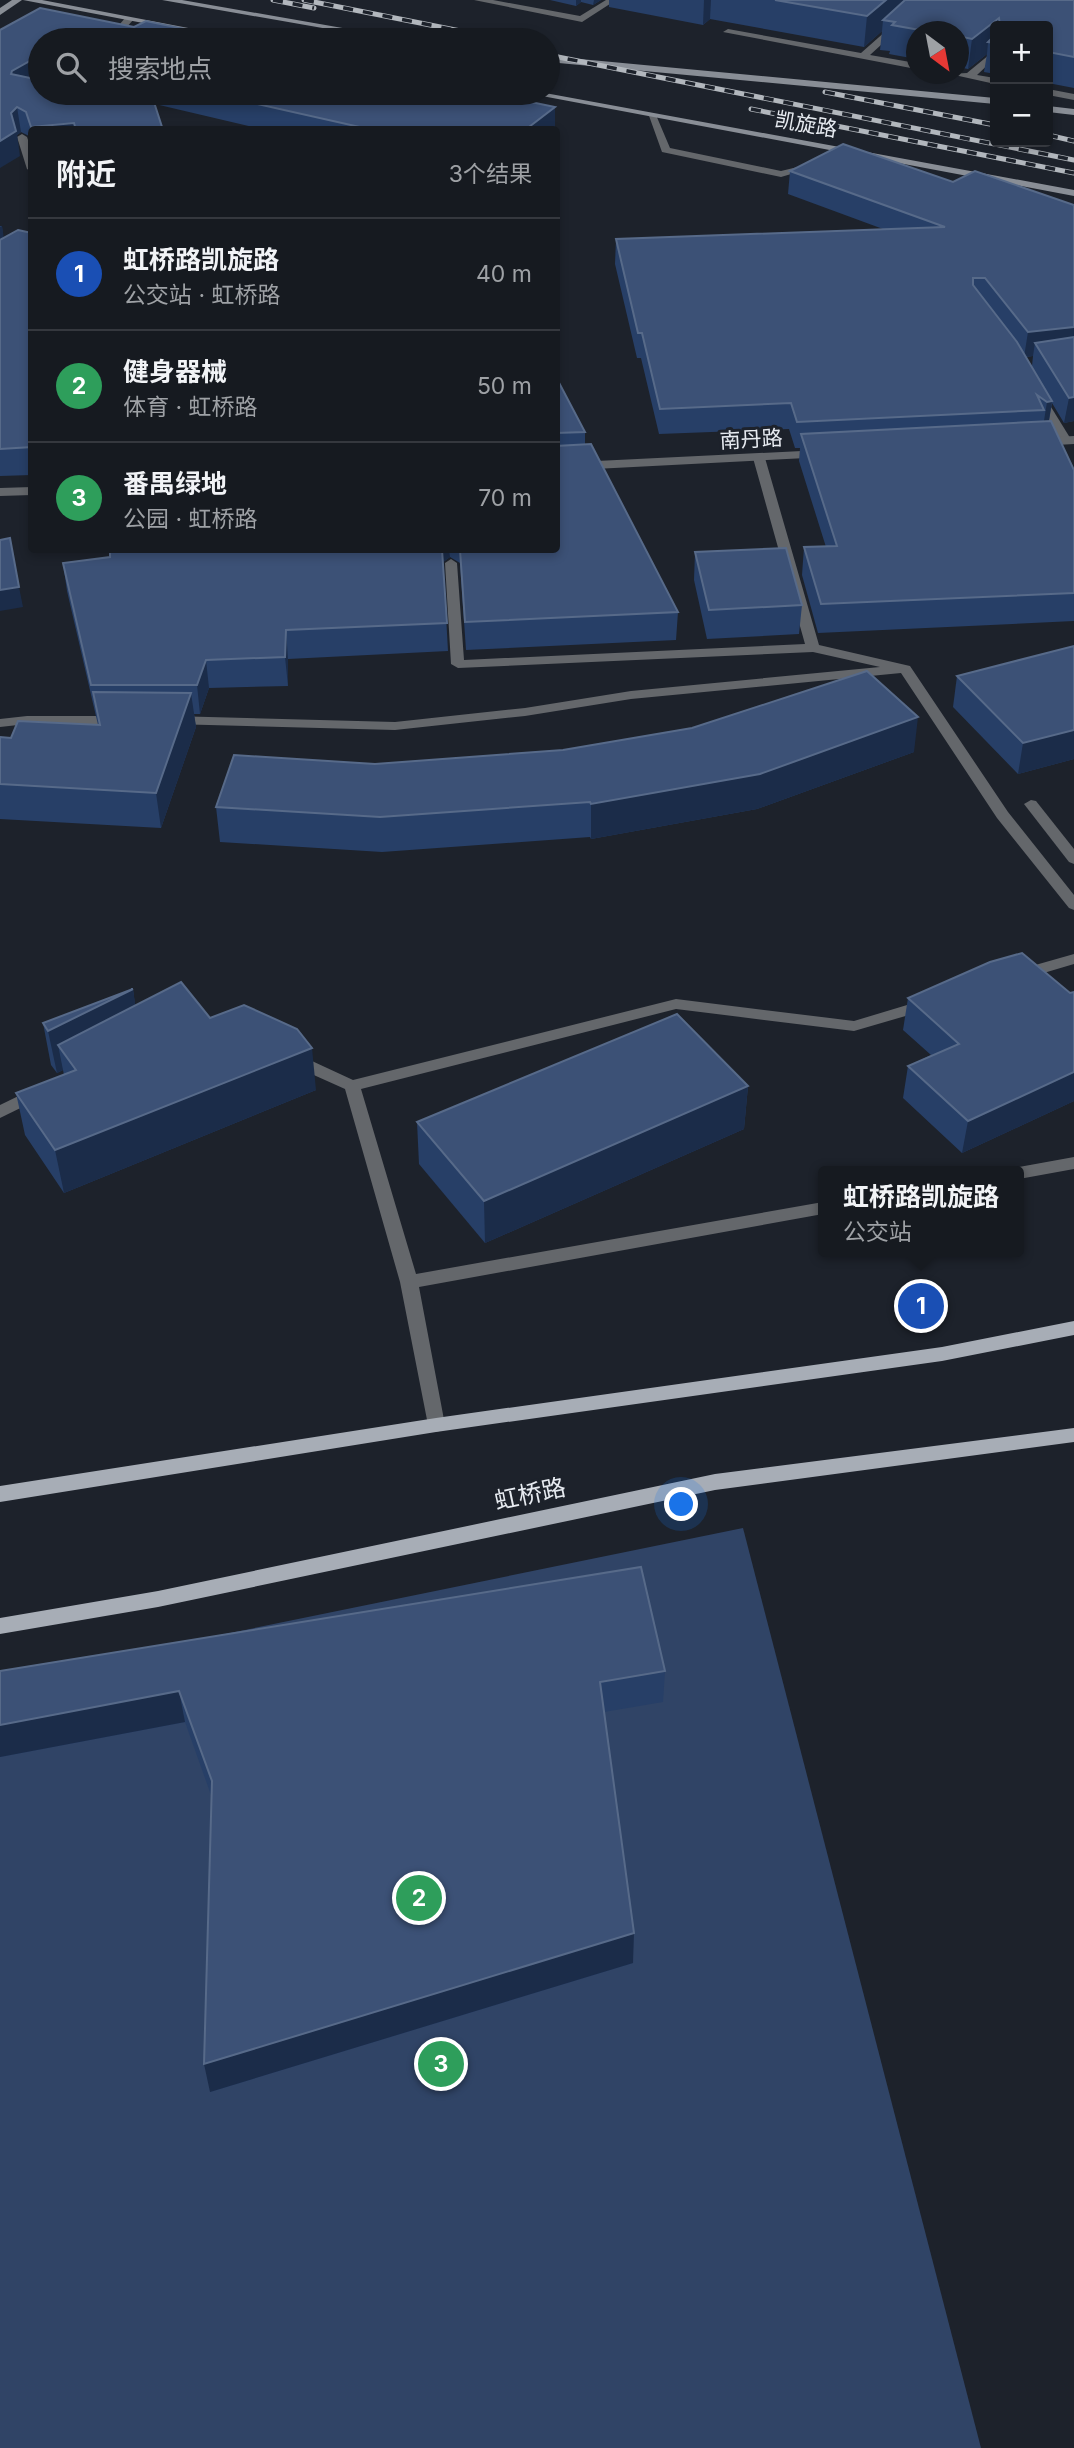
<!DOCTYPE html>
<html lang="zh">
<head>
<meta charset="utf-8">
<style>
  body { margin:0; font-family:Inter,"Noto Sans SC",sans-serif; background:#1f2329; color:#f1f3f6 }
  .controls { position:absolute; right:21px; top:21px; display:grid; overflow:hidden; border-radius:7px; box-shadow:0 4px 10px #0003 }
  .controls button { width:63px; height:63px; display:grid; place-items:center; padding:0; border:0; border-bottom:2px solid #35383e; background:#161a20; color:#f1f3f6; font:35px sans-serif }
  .compass { position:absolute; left:906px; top:21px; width:63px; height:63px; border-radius:50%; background:#161a20; box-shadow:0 4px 10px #0003; rotate:148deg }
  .you { position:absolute; left:682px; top:1505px; width:24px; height:24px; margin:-18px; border:5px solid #fff; border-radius:50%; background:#1a73e8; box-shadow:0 0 0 10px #1a73e833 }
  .badge { display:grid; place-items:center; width:46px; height:46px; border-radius:50%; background:#8fb8fd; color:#fff; font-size:23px; font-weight:700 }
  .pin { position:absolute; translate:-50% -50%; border:4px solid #fff; box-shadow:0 2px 7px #0006 }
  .popup { position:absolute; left:818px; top:1166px; width:206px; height:91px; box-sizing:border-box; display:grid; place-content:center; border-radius:7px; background:#161a20; filter:drop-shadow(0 2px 5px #0005); font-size:23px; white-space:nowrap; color:#9ea1a5 }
  .popup b { font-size:26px; color:#f1f3f6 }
  .popup::after { content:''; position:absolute; left:50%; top:100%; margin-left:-14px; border:14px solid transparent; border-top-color:#161a20 }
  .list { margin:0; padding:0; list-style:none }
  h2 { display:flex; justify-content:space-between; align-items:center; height:91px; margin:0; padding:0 28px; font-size:30px }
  h2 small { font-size:23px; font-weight:400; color:#9ea1a5 }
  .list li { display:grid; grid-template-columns:46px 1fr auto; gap:21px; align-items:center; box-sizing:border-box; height:112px; padding:0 28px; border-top:2px solid #35383e }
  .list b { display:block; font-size:26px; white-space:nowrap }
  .list p { margin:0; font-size:23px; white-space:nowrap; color:#9ea1a5 }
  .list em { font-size:23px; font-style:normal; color:#9ea1a5 }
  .icon { flex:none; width:38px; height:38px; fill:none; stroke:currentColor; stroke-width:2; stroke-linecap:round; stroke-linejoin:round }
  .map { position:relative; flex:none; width:1074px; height:2448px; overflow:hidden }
  .search { position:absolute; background:#161a20; box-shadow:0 4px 10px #0003; left:28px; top:28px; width:532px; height:77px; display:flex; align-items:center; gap:18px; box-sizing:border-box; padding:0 24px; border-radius:38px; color:#9ea1a5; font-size:26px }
  .panel { position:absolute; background:#161a20; box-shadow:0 4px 10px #0003; left:28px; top:126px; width:532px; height:427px; border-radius:7px }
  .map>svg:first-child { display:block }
</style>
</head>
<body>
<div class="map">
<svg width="1074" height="2448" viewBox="0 0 1074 2448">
  <rect width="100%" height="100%" fill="#1d222b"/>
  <polygon fill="#304466" points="743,1528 981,2448 0,2448 0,1680"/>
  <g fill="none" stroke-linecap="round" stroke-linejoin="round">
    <g fill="#64676b" fill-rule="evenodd">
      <polygon points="474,0 493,0 580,16 606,0 616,0 582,22"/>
      <polygon points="921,0 930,0 870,55 916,63 916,69 723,32 728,29 861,53"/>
      <polygon points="126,17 134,19 115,40 106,40"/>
      <polygon points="995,50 995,58 977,75 995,78 995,84 950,74 967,73"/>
      <polygon points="1048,89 1074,94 1074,100 1048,95"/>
      <polygon points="648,113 656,115 670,148 781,171 810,164 815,167 781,177 662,152"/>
      <polygon points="22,134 27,137 32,151 32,172 27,169 17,137"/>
      <polygon points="1035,394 1043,394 1072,441 1070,444 1062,444 1033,396"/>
      <polygon points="759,454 765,458 819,645 910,666 1008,812 1074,895 1074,910 1069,908 997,818 901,673 631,699 525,716 395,730 171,724 164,720 171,716 395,722 525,708 631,691 880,667 813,652 458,668 451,664 445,563 451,559 457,563 464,660 805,644 753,458"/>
      <polygon points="27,716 119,716 126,720 119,724 27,724 0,727 0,719"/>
      <polygon points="1031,800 1036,801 1074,849 1074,864 1069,862 1024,804"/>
      <polygon points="1074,954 1074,964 1020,980 1012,975 1014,971"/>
      <polygon points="676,999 854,1021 927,999 935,1004 933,1008 854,1031 676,1009 361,1089 416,1274 823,1202 823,1214 419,1287 445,1425 443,1430 436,1432 429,1430 400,1282 345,1089 287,1063 285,1059 293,1054 299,1055 353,1080"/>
      <polygon points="37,1087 43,1089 45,1093 43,1097 0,1118 0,1105"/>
      <polygon points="1074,1157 1074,1169 1019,1179 1019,1171 1011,1171 1019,1167"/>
    </g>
    <g fill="#64676b" fill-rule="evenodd">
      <polygon points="1074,436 1074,444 1039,446 1033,442 1039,438"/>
      <polygon points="822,450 826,451 826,457 556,471 556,463"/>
      <polygon points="32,487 32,495 0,496 0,488"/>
    </g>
    <g fill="#898e96" fill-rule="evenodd">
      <polygon points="12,0 22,0 0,15 0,8"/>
      <polygon points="23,0 42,0 251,40 232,40"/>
      <polygon points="162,0 182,0 411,40 391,40"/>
      <polygon points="548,56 995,98 995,104 548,62"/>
      <polygon points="526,93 545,93 1074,190 1074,196"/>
      <polygon points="1048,106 1074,109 1074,115 1048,112"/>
    </g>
    <g fill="#a7adb6" fill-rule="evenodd">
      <polygon points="1074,1321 1074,1335 942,1361 436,1432 0,1502 0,1486 436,1418 942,1347"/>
      <polygon points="1074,1428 1074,1442 715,1490 158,1607 0,1634 0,1618 158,1591 715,1474"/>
    </g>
    <g stroke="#b2b7bd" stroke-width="5">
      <g id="rail">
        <polyline points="273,0 314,8"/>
        <polyline points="304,0 506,40"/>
        <polyline points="548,55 1074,160"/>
        <polyline points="825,92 995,125"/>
        <polyline points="751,109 1074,173"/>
        <polyline points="1048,135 1074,141"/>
      </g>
    </g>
    <use href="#rail" stroke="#1d222b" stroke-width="3.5" stroke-dasharray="10" stroke-linecap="butt"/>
  </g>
  <g fill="#273f67" fill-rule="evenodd">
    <polygon points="550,0 601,0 593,5 581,2 576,6"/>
    <polygon points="609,0 1074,0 1074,88 1048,83 1048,26 995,26 995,74 984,72 987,54 968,69 958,67 958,32 916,32 916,59 889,54 890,51 880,50 882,31 864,47 710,19 703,25 609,7"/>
    <polygon points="134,27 238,40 40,40 40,93 487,93 555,107 555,130 266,130 155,104 163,130 32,130 32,142 29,136 21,132 17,135 20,156 0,30"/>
    <path d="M 790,171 L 953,182 L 1074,205 L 1074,421 L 1064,423 L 1052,403 L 1049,421 L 1074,470 L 1074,621 L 818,633 L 802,575 L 804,547 L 826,547 L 799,461 L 800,448 L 795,448 L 789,429 L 659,434 L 641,358 L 637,358 L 615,264 L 616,239 L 883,229 L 788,194 ZM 1033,356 L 1032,366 L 1026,357 Z"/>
    <polygon points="0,226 2,226 3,238 32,233 32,475 0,476"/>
    <polygon points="556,377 585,432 585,445 678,612 676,640 466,650 460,563 450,557 443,562 448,651 288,659 288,686 209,688 200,714 194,714 196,727 161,828 0,819 0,737 11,738 98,725 67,591 63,563 110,557 110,550 556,550"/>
    <polygon points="695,552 802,605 799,634 707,639 694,580"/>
    <polygon points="1074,646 1074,759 1018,774 953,707 957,676"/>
    <polygon points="914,752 757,809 591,839 590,837 382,852 220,842 216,807 375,764"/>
    <polygon points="133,989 135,1005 210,1018 316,1090 64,1193 25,1135 16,1093 64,1075 63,1070 57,1073 51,1065 43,1023"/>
    <polygon points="1074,992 1074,1101 962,1153 903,1098 908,1066 931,1055 903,1030 908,998 1070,993"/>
    <polygon points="748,1086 744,1129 485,1243 419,1164 417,1122"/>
    <polygon points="0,1671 665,1671 663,1702 604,1712 633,1963 210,2092 211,1795 185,1722 0,1757"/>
  </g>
  <g fill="#1b2c49">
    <polygon points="576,0 581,0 581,2 576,6"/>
    <polygon points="594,0 601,0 593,5"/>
    <polygon points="704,0 711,0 710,19 703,25"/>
    <polygon points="886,0 915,0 883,20 882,31 864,47 867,16"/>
    <polygon points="999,18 998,26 995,26 995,43 988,42 987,54 968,69 972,39"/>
    <polygon points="37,57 39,71 35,71 36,83 11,74 12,71"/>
    <polygon points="17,107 21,132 17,135 20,156 0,168 0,141 11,113"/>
    <polygon points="555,107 555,130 525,130"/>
    <polygon points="74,123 75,130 32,130 32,131 31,127"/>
    <polygon points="2,226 6,252 0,256 0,227"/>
    <polygon points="1074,327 1074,351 1035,343 1033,356 1024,357 1028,332"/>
    <polygon points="1074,397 1074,421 1064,423 1069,398"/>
    <polygon points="1052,401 1048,426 1043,427 1047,402"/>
    <polygon points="442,550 449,550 450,557 442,563"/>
    <polygon points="19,587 23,607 0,611 0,590"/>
    <polygon points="286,630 288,659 288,686 285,657"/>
    <polygon points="206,660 209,688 200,714 197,685"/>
    <polygon points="191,693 196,727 161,828 156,793"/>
    <polygon points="918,717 914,752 757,809 591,839 591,804"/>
    <polygon points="1074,730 1074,759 1018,774 1023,743"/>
    <polygon points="133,989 139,1031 58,1045 63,1070 57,1073 48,1031"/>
    <polygon points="312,1048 316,1090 64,1193 55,1150"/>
    <polygon points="1074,1072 1074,1101 962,1153 968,1121"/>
    <polygon points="748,1086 744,1129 485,1243 484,1201"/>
    <polygon points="179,1691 185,1722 0,1757 0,1725"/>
    <polygon points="634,1933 633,1963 210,2092 204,2064"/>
  </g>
  <g fill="#3c5176" stroke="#576a89" stroke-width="2">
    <polygon points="775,0 886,0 867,16"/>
    <polygon points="905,0 1074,0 1074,57 1048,52 1048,26 1000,26 999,18 972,39 958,36 958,32 931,32 892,25 895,22 883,20"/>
    <polygon points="40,8 134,27 146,21 238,40 40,40 40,71 35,71 39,66 37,57 12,71 11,74 40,80 40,93 105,93 114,94 116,93 151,93 163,130 76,130 74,123 31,127 26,112 17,107 11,113 16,131 0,141 0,30"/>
    <polygon points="995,35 995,43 988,42"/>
    <polygon points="209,93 487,93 555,107 525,130 373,130"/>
    <polygon points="843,144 953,182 975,171 1074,205 1074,327 1028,332 985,278 973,278 973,285 1017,342 1052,401 1047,402 1037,395 1044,410 797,422 791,403 660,409 642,333 638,333 616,239 945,227 790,171"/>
    <polygon points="18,230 32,233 32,447 0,449 0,240"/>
    <polygon points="1074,337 1074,397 1069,398 1035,343"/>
    <polygon points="556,377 585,432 556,433"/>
    <polygon points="1051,421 1074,470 1074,593 821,604 804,547 837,546 801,434"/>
    <polygon points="591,444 678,612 465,622 460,550 556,550 556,446"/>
    <polygon points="10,538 19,587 0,590 0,540"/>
    <polygon points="786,548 802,605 709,610 695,552"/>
    <polygon points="110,550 442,550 447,623 286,630 285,657 206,660 197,685 91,685 63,563 110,557"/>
    <polygon points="1074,646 1074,730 1023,743 957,676"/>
    <polygon points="867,671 918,717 760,774 591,804 590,802 380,817 216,807 234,755 375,764 563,750 692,728"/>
    <polygon points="93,692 191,693 156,793 0,784 0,737 11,738 18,721 100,725"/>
    <polygon points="1022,953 1070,993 1074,992 1074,1072 968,1121 908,1066 959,1044 908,998 990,962"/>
    <polygon points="181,982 210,1018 244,1005 297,1029 312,1048 55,1150 16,1093 76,1070 58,1045"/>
    <polygon points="133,989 48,1031 43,1023"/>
    <polygon points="677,1014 748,1086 484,1201 417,1122"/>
    <polygon points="641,1567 665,1671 600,1682 634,1933 204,2064 212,1781 179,1691 0,1725 0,1671"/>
  </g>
  <g text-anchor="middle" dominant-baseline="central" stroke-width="6" stroke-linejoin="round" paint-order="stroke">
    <g font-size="21" fill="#e7ebf1" stroke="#1d222b">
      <text transform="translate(806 124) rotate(10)">凯旋路</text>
      <text transform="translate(751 439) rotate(-3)">南丹路</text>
    </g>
    <g font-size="24" fill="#e7ebf1" stroke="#1d222b">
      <text transform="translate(530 1494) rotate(-12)">虹桥路</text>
    </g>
  </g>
</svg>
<div class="controls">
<button>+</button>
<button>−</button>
</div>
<svg class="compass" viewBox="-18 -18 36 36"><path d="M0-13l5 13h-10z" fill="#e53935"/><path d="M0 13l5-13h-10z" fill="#9ea1a5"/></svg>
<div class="you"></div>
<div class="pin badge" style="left:921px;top:1306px;background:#1a4fb4">1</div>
<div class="popup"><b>虹桥路凯旋路</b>公交站</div>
<div class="pin badge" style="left:419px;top:1898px;background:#2e9e5b">2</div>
<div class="pin badge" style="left:441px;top:2064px;background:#2e9e5b">3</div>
<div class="search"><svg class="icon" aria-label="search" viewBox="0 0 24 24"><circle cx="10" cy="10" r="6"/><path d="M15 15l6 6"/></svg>搜索地点</div>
<section class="panel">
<h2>附近<small>3个结果</small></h2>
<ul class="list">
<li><span class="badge" style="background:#1a4fb4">1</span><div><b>虹桥路凯旋路</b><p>公交站 · 虹桥路</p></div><em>40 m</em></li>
<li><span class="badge" style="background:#2e9e5b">2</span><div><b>健身器械</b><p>体育 · 虹桥路</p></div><em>50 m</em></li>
<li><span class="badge" style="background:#2e9e5b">3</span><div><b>番禺绿地</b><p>公园 · 虹桥路</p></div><em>70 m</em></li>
</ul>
</section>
</div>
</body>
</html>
